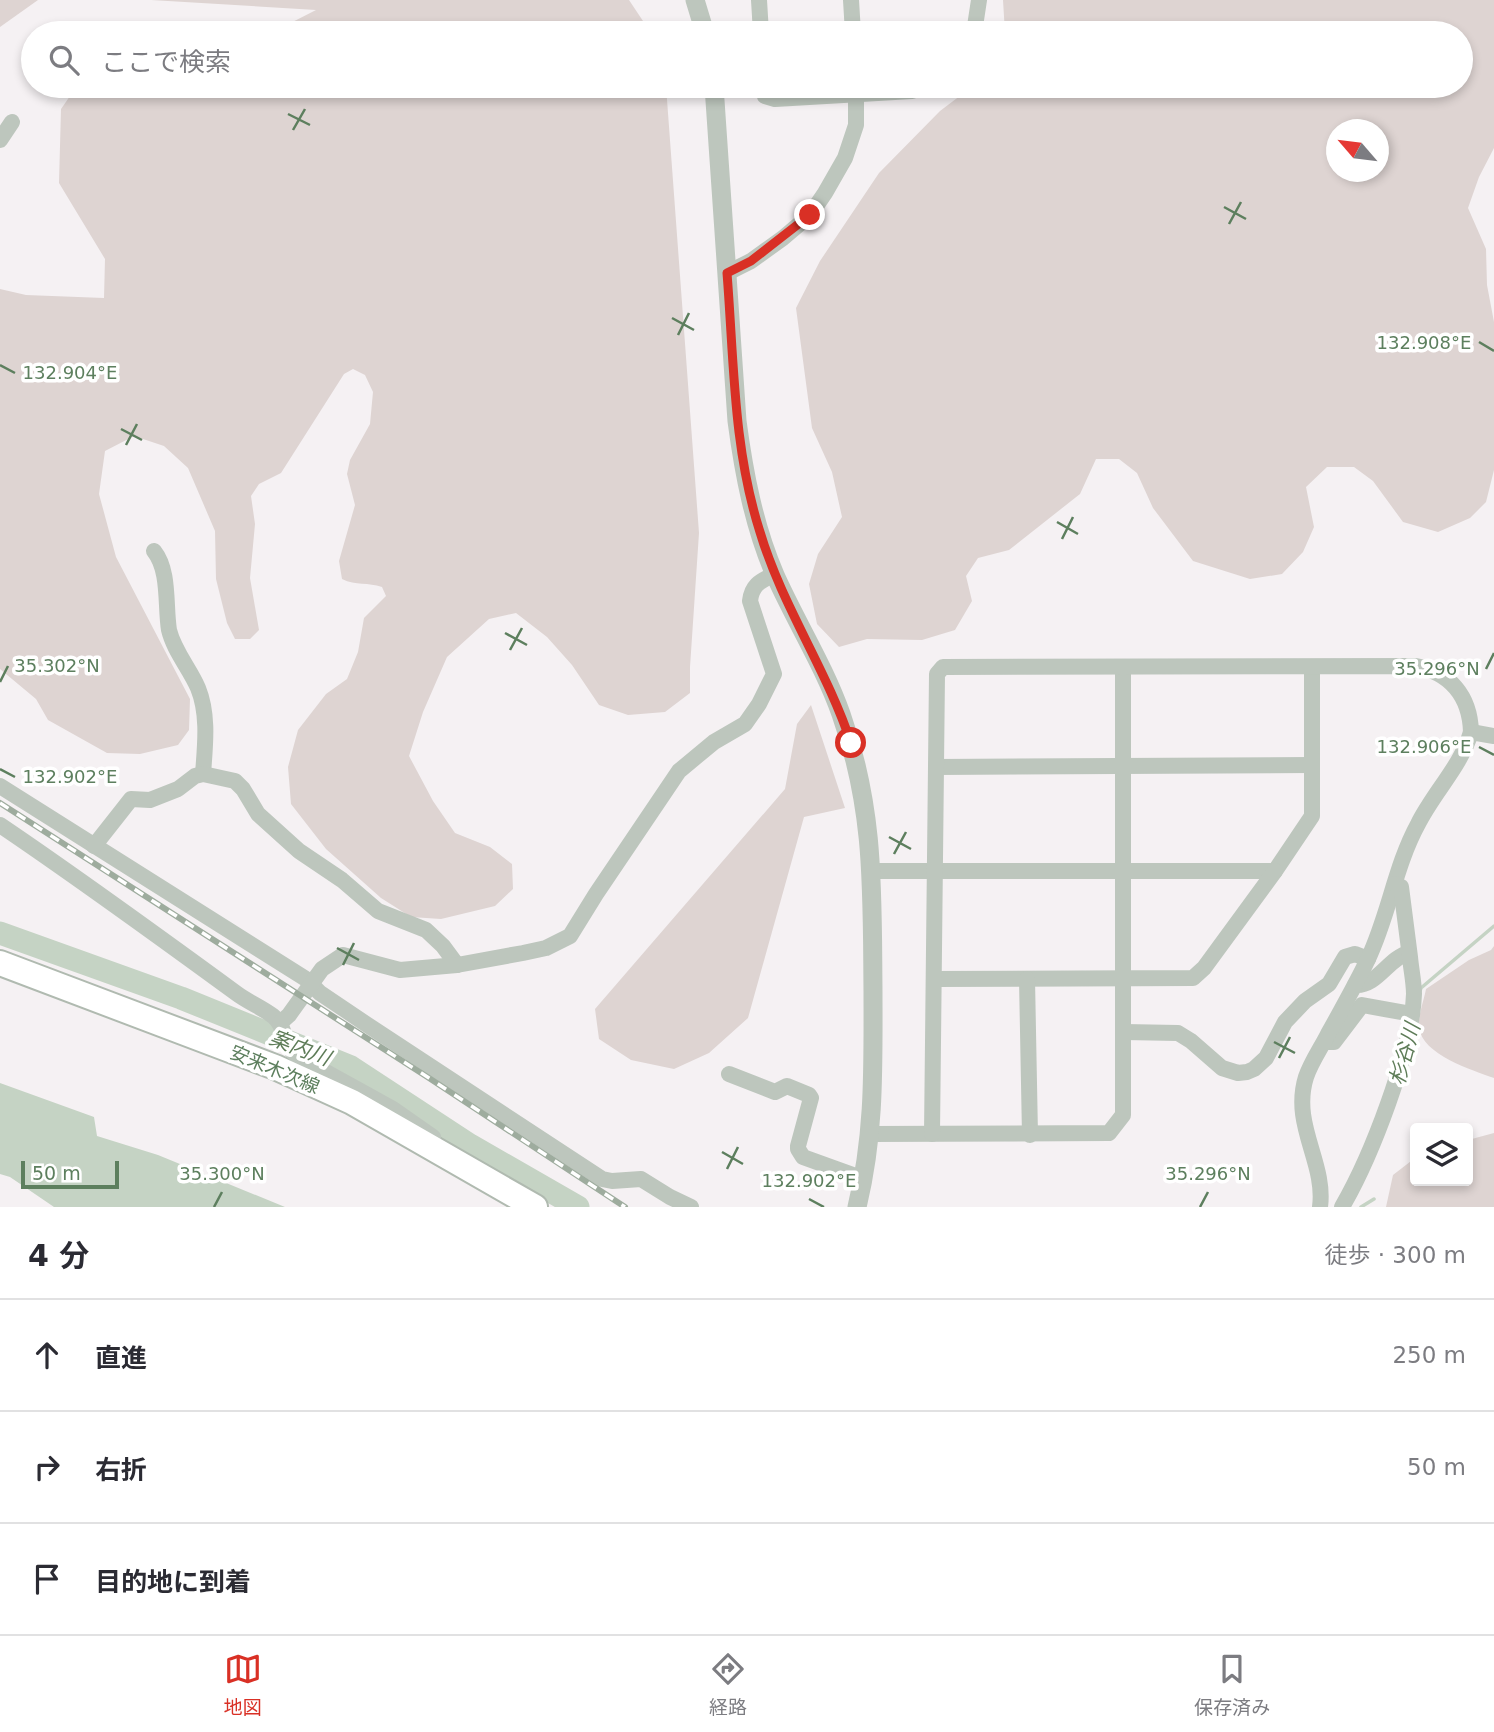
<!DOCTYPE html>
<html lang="ja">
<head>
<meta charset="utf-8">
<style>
  body { margin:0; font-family:"DejaVu Sans","Noto Sans JP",sans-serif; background:#f7f7f7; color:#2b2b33 }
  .controls { position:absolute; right:21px; bottom:21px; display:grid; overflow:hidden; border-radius:7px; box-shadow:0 4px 10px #0003 }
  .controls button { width:63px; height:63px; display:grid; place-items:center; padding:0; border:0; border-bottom:2px solid #e1e1e2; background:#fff; color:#2b2b33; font:35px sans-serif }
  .compass { position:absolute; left:1326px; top:119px; width:63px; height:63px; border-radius:50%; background:#fff; box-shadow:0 4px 10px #0003; rotate:298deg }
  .scale { position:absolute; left:21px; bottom:18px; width:98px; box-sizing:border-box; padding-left:7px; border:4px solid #5d7f5e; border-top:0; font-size:19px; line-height:24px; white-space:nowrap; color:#5d7f5e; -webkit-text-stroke:5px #fff; paint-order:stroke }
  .stop { position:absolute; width:21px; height:21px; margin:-16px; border:5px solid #d93025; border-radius:50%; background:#fff }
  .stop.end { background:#d93025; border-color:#fff; box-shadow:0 2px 7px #0008 }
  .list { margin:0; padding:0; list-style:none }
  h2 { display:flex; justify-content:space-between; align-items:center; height:91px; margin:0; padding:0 28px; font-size:30px }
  h2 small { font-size:23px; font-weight:400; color:#7c7c81 }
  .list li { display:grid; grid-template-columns:46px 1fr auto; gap:21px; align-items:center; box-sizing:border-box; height:112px; padding:0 28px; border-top:2px solid #e1e1e2 }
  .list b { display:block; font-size:26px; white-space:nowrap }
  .list em { font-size:23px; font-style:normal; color:#7c7c81 }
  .icon { flex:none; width:38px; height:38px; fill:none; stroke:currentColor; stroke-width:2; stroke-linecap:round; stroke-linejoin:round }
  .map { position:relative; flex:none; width:1494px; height:1207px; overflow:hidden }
  .search { position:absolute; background:#fff; box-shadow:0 4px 10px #0003; left:21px; right:21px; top:21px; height:77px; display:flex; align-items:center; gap:18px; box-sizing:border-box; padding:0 24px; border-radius:38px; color:#7c7c81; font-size:26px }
  .sheet { height:427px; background:#fff }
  nav { display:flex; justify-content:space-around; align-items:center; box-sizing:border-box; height:98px; border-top:2px solid #e1e1e2; background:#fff; font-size:19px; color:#7c7c81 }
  nav a { display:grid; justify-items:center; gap:4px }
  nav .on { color:#d93025 }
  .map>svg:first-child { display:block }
</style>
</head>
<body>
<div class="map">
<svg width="1494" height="1207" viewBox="0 0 1494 1207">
  <rect width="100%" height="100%" fill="#f5f1f3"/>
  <g fill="#ded4d2" fill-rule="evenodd">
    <polygon points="0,0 38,0 0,27"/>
    <polygon points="151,0 629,0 651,33 271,33 316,10"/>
    <path d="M 1003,0 L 1494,0 L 1494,148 L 1479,177 L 1468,208 L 1486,249 L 1487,285 L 1494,322 L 1494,470 L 1486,502 L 1470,518 L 1438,532 L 1403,522 L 1373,481 L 1354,467 L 1327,467 L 1306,487 L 1314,527 L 1303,552 L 1282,574 L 1250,579 L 1193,561 L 1153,508 L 1137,473 L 1119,459 L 1096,459 L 1080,494 L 1009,550 L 978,558 L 966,576 L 972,601 L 955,630 L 922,640 L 867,639 L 839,647 L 817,624 L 809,584 L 818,554 L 842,517 L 832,472 L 812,428 L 796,308 L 820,261 L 879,173 L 940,111 L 973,86 L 1461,86 L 1461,33 L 1005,33 ZM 1336,130 L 1378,130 L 1378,172 L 1336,172 Z"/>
    <path d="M 77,86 L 666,86 L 699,533 L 690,667 L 690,693 L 665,712 L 628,715 L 599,705 L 572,665 L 547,637 L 516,613 L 489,619 L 447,657 L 423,712 L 409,756 L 433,801 L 455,833 L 490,847 L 512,864 L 513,889 L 495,906 L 441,919 L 411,917 L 381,898 L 326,849 L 291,804 L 288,767 L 298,730 L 326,694 L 347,679 L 358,652 L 364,618 L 386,596 L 382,587 C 368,582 356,586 342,579 L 339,561 L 355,505 L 347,474 L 350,460 L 370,424 L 373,392 L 365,375 L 353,369 L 344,374 L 281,473 L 259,484 L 251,496 L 255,524 L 250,578 L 259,630 L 250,639 L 235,639 L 227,623 L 216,579 L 215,531 L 188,468 L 164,446 L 134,436 L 105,451 L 99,494 L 116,557 L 190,699 L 189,730 L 178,745 L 140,754 L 107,753 L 48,720 L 36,699 L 0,669 L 0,289 L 26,295 L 104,298 L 105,259 L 59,183 L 61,109 Z"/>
    <polygon points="811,705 845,808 804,817 748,1018 709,1053 674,1069 631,1060 599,1039 595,1009 785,789 797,724"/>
    <path d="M 1494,946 L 1494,1078 C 1472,1070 1422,1055 1419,1027 C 1418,1015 1424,1000 1426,989 L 1469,960 L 1491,950 Z"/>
    <polygon points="1494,1133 1494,1207 1386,1207 1393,1175 1415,1158 1415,1181 1468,1181 1468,1140"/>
  </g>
  <polygon fill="#c5d3c4" points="0,1083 94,1117 97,1136 158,1155 285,1207 54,1207 10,1177 0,1174"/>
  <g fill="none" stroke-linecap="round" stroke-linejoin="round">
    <g stroke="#c5d3c4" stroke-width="3.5">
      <polyline points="1420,991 1421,988 1494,926"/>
      <polyline points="1361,1207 1374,1199"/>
    </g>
    <polyline stroke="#c5d3c4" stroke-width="23" points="0,933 181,998 351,1067 470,1145 578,1207"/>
    <g stroke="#b0bab0" stroke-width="28">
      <polyline id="primary" points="0,963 275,1067 352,1102 535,1207"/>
    </g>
    <g stroke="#bdc6bd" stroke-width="16">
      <polyline points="759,0 761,33"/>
      <polyline points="851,0 853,33"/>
      <polyline points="974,33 979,0"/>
      <polyline points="765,86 765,96 775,99 912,91 926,86"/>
      <polyline points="0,140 12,122"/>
      <polyline points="727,273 751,261 783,238 810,215 825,193 845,158 856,125 856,86"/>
      <path d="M 154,551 C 170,571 165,606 169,630 C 174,651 190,669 198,688 C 209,715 205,746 203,774"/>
      <polyline points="936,767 1312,765"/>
      <polyline points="0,786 306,979 320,993 366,1024 602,1179 612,1181 641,1179 670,1197 691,1207"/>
      <path d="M 0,825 C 80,879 158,936 236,993 C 248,1002 261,1007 273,1016 C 286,1026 284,1046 297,1056 L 393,1109 L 433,1137"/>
      <polyline points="94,846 131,799 150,800 178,789 195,776 203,774 235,781 243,789 258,814 299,851 342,880 378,911 426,930 443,946 457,965"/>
      <polyline points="872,871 1275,871 1312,816 1312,667"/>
      <polyline points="934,979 1193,978 1204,968 1275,871"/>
      <polyline points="1027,979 1030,1135"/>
      <path d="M 1355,985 C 1377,987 1389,957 1409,953"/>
      <path d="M 280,1023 L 289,1015 L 322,969 L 343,955 L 400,970 L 457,965 L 523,953 L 546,948 L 570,936 L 596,894 L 679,771 L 714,742 L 745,724 L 759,704 L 774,674 L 750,601 C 752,584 761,581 775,574"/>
      <polyline points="1124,1032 1178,1033 1191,1041 1222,1068 1238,1073 1247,1072 1254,1069 1266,1058 1285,1022 1305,1001 1329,984 1345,957 1355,954 1368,959"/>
      <polyline points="1327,1042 1334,1042 1362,1005 1412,1014"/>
      <polyline points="729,1074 775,1092 787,1086 809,1095 811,1098 798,1146 798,1149 803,1157 864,1179"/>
      <polyline points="871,1134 1109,1133 1123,1115 1123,667"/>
      <path d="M 932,1134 L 937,674 L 943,667 L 1415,666 C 1450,672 1470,696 1471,732"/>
      <path d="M 1320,1207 C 1326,1162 1291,1125 1306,1077 C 1311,1062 1321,1048 1328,1034 C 1342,1009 1356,984 1368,959 C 1389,915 1395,866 1418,824 C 1434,792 1461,766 1471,732 L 1494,736"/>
      <path d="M 1342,1207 C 1371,1157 1412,1052 1414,994 C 1414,982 1411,969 1410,957 C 1407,934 1404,910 1401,887 L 1395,884"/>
    </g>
    <g stroke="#bdc6bd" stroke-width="19">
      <polyline points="695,0 705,33"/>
      <path d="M 714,86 L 737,421 C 744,474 754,526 775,575 C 796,622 824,666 841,714 C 875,810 872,891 873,991 C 873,1066 875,1133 857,1207"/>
    </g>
    <use href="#primary" stroke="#fff" stroke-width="24"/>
    <g stroke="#9eac9e" stroke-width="6">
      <polyline id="rail" points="0,803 429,1078 625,1207"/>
    </g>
    <use href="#rail" stroke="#fff" stroke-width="3.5" stroke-dasharray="10" stroke-linecap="butt"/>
  </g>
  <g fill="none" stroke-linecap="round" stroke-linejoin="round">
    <path stroke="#d93025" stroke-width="9" d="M 810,215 L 751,261 L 727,273 C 734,360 733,448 760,532 C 782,606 827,670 851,743"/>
  </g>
  <path fill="none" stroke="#5d7f5e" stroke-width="2.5" d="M 288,114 L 310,125M 293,130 L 305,109M 1224,207 L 1246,219M 1229,224 L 1241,202M 672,318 L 694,330M 678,335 L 689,313M 1479,342 L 1494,351M 0,365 L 15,373M 121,429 L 142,440M 126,445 L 137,424M 1057,522 L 1078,534M 1062,539 L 1073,517M 505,633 L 527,645M 510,650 L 522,628M 1486,669 L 1494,653M 0,682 L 8,666M 1479,747 L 1494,755M 0,769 L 15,777M 889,837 L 911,849M 894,854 L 906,832M 337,948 L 359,960M 343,965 L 354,943M 1274,1042 L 1295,1053M 1279,1058 L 1290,1037M 722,1152 L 743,1164M 727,1169 L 738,1147M 809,1199 L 824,1207M 214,1207 L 222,1192M 1200,1207 L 1208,1192"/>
  <g text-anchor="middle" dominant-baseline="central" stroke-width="7" stroke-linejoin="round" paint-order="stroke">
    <g font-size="19" fill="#5d7f5e" stroke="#fff">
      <text transform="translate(275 1069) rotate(23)">安来木次線</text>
    </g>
    <g font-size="21" font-style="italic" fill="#5e7c58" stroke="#fff">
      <text transform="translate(300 1048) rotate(21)">案内川</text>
      <text transform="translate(1405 1054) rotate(-75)">杉谷川</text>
    </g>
  </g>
  <g font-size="18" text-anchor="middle" fill="#5d7f5e" stroke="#fff" stroke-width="7" stroke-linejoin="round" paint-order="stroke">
    <text x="1424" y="349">132.908°E</text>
    <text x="70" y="379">132.904°E</text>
    <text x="57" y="672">35.302°N</text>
    <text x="1437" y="675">35.296°N</text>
    <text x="1424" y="753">132.906°E</text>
    <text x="70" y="783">132.902°E</text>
    <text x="222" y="1180">35.300°N</text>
    <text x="1208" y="1180">35.296°N</text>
    <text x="809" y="1187">132.902°E</text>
  </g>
</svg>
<div class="controls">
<button><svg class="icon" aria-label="layers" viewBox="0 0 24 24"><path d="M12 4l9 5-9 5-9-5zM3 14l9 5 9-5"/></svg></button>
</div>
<svg class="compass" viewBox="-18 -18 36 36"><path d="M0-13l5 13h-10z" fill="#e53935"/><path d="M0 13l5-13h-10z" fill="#7c7c81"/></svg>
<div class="scale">50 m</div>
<div class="stop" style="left:851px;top:743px"></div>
<div class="stop end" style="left:810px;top:215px"></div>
<div class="search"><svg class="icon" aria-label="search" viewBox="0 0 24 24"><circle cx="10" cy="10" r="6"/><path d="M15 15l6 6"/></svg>ここで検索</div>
</div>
<section class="sheet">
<h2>4 分<small>徒歩 · 300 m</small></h2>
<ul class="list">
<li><svg class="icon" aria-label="ahead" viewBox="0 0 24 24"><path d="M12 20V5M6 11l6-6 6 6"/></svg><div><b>直進</b></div><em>250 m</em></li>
<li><svg class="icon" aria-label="right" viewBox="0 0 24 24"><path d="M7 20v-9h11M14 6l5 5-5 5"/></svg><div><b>右折</b></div><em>50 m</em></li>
<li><svg class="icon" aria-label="arrive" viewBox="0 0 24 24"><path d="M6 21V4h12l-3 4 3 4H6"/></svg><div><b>目的地に到着</b></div></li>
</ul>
</section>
<nav>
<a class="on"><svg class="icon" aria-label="map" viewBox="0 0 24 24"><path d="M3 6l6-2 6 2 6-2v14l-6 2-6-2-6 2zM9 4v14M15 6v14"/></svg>地図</a>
<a><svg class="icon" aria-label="directions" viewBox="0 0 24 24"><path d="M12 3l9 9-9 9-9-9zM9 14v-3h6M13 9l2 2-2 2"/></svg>経路</a>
<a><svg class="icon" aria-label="saved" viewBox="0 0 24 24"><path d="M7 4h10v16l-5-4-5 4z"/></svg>保存済み</a>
</nav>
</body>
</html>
